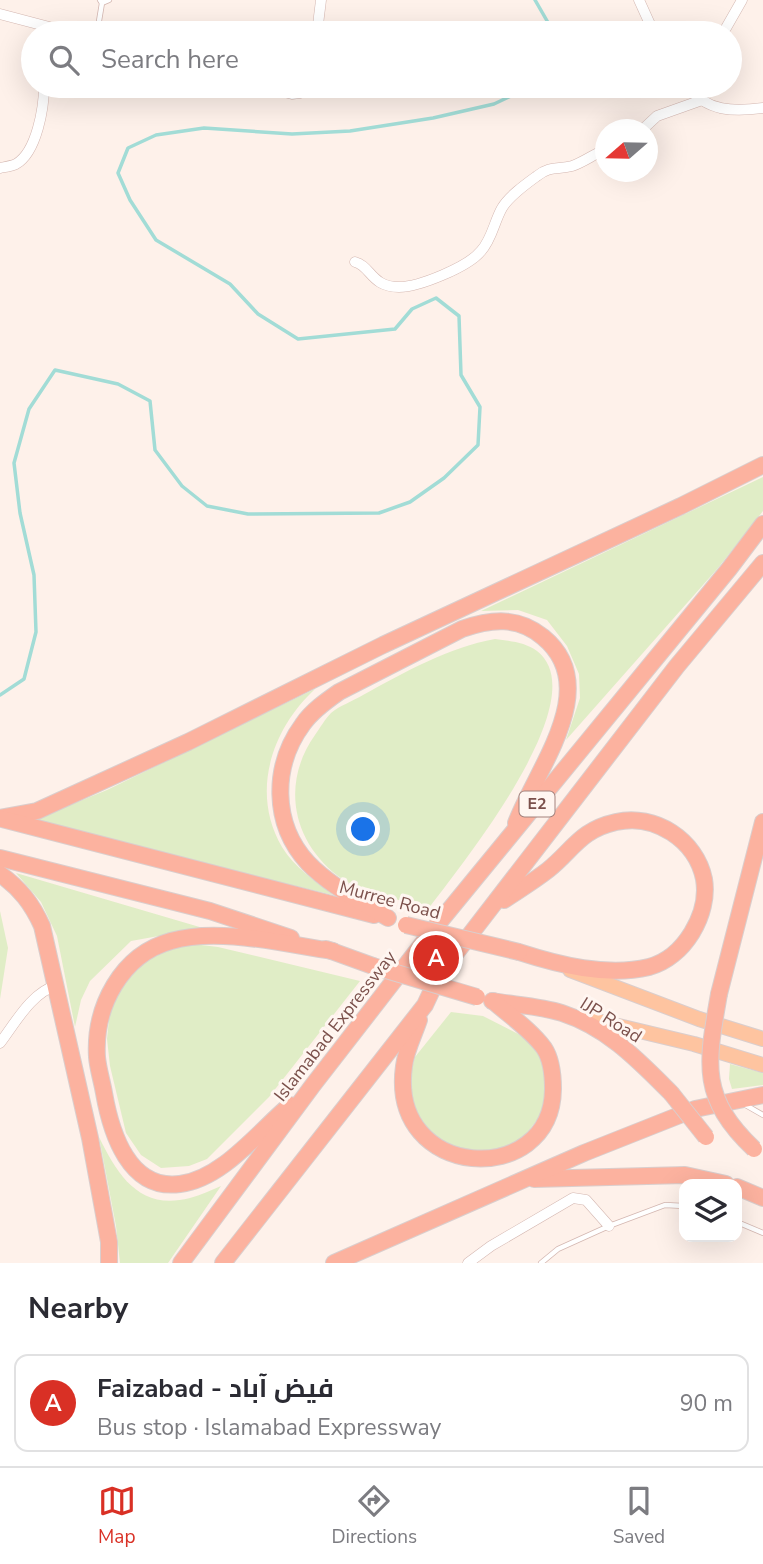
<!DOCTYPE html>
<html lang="en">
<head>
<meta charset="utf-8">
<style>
  body { margin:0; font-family:"Nunito Sans",Cairo,sans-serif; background:#f2f2f3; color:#2b2b33 }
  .controls { position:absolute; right:21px; bottom:21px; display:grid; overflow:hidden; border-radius:14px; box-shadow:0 7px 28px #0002 }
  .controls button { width:63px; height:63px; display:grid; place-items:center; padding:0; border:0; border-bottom:2px solid #e1e1e2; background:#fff; color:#2b2b33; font:35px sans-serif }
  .compass { position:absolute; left:595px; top:119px; width:63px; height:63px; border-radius:50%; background:#fff; box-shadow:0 7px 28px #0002; rotate:250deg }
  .you { position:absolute; left:364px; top:830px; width:24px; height:24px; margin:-18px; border:5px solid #fff; border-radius:50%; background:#1a73e8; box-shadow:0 0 0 10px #1a73e833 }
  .badge { display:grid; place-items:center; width:46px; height:46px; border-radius:50%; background:#d93025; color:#fff; font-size:23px; font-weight:700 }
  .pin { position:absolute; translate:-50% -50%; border:4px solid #fff; box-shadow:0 2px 7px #0006 }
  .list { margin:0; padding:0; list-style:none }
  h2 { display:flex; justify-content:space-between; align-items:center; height:91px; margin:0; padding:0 28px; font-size:30px }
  h2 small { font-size:23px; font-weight:400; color:#7c7c81 }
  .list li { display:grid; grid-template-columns:46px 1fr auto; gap:21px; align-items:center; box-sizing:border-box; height:98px; margin:0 14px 14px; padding:0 14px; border:2px solid #e1e1e2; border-radius:14px }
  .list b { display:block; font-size:26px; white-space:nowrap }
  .list p { margin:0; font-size:23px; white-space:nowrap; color:#7c7c81 }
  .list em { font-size:23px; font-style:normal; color:#7c7c81 }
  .icon { flex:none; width:38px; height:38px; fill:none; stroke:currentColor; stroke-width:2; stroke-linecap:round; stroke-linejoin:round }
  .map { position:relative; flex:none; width:763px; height:1263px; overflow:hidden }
  .search { position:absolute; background:#fff; box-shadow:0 7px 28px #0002; left:21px; right:21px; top:21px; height:77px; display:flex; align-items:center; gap:18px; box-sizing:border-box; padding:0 24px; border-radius:38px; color:#7c7c81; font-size:26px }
  .sheet { height:203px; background:#fff }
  nav { display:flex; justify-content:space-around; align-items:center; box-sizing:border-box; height:98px; border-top:2px solid #e1e1e2; background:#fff; font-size:19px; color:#7c7c81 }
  nav a { display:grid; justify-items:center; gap:4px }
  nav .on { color:#d93025 }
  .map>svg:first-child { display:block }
</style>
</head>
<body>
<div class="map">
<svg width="763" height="1263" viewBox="0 0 763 1263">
  <rect width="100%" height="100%" fill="#fef1ea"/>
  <g fill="#e0edc6">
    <polygon points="763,477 763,511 718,568 566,740 580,698 579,674 567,646 547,620 518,610 481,611"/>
    <path d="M 495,639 C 509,641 525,642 537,651 C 598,698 460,866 429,908 C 402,900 360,893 338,876 C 292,841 281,783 315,735 C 320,728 325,719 331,713 C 339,706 353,701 363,695 C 405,672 449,647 495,639 Z"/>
    <path d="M 315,689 C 272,729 250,792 282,847 C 294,867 315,881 333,895 L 31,821 L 107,790 Z"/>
    <polygon points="16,873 203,928 131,941 90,981 81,1000 75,1027 57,936 41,902"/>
    <polygon points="0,911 8,948 0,999"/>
    <polygon points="193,944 218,947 360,981 269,1097 207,1159 189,1166 161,1168 141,1155 126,1133 110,1066 107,1039 110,1010 124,984 144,962 169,950"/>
    <polygon points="451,1012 483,1016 526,1038 540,1057 547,1084 546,1103 537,1120 522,1139 502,1151 461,1152 426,1130 413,1103 409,1080 415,1057"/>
    <polygon points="730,1064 763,1073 763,1085 732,1089 729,1079"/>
    <path d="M 99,1137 C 118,1176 140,1211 190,1198 C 201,1195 211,1190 221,1186 L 168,1263 L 120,1263 L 116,1226 Z"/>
  </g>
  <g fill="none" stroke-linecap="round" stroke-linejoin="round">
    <g stroke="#a2dcd6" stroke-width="3.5">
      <polyline points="535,0 554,33"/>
      <polyline points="0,695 24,679 36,632 34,575 20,513 14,463 29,409 55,370 118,384 150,401 155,450 182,486 207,506 248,514 379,513 410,502 444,478 478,445 480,407 461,375 459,316 436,298 412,309 395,329 298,339 258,314 230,284 156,240 130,200 118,173 128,148 156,135 204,128 292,134 350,131 433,118 494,104 532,86"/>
    </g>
    <g stroke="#d4b7b1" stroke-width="6">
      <g id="service">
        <polyline points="102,3 109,0"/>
        <polyline points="97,33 102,3 100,0"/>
        <polyline points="742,1103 763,1115"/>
        <polyline points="737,1222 763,1233"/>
        <polyline points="541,1263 558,1249 609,1226 665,1205 684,1206"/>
      </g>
    </g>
    <g stroke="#d4b7b1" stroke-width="11">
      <g id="minor">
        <polyline points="639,0 654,33"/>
        <polyline points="0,14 72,33"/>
        <polyline points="726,28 742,0"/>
        <polyline points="317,33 321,0"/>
        <polyline points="262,86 292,94 300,93 307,86"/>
        <path d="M 687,86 C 707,112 734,112 763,108"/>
        <polyline points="642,130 657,116 702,100"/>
        <path d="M 0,168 C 5,167 12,166 16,164 C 37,152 44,107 44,86"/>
        <path d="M 355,262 C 371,266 371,287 399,287 C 419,287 468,267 481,251 C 492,239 494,222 502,208 C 509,196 526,184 537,176 C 551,165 558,170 572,166 C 584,162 594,154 606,149"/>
        <path d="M 0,1043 C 16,1022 31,993 57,985"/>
        <polyline points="468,1263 491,1246 573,1198 586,1200 609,1226"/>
      </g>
    </g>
    <g stroke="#dacecd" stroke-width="16">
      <g id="primary">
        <polyline points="570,970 699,1019 763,1039"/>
        <polyline points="585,1018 694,1044 763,1065"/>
      </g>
    </g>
    <g stroke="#dacecd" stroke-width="18">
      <g id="trunk">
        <polyline points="0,818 37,811 188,742 383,645 681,506 763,465"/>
        <polyline points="2,819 374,915"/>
        <polyline points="0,858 210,911 291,938"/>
        <path d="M 0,874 C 20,888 32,904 42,926 L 90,1138 L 109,1242 L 109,1263"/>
        <path d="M 504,900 C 519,890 534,881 548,870 C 573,850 580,830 616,822 C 655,813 696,840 704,879 C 710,914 684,958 649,967 C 607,977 559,965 519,952"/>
        <path d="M 388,918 C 361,901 330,886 308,863 C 272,824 272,766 303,724 C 312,711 326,701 339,692 L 462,629 C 491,619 518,616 543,637 C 604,687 536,769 516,823"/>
        <polyline points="326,949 373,966"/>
        <polyline points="719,994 763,822"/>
        <path d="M 492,1001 C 515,1005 540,1006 562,1013 C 608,1028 638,1060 671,1093"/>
        <path d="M 419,1020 C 414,1035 406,1050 404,1066 C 388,1181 552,1189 553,1089 C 553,1075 552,1060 544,1048 C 531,1030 510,1016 493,1001"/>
        <path d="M 290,1105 C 258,1132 222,1179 180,1184 C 129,1191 111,1133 104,1093 C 102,1081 98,1069 97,1057 C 94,1007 121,955 171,941 C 218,927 284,944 333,951"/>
        <polyline points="534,1179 685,1175 726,1184"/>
        <polyline points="737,1187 763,1198"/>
        <polyline points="181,1263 313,1085 437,925 729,569 763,524"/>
        <polyline points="223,1263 425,1005 439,975 677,666 763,563"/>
        <polyline points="334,1263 584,1153 695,1109 763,1095"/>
      </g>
    </g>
    <use href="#service" stroke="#fff" stroke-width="4.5"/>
    <use href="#minor" stroke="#fff" stroke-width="10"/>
    <use href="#primary" stroke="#fec4a0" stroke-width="14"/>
    <use href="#trunk" stroke="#fcb29f" stroke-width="16"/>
    <g stroke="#dacecd" stroke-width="18" stroke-linecap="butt">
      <g id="trunk-bridge">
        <polyline points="406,925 519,952"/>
        <polyline points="373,966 477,997"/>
        <path d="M 719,994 C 707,1063 699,1097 754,1149"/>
        <polyline points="671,1093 706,1137"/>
      </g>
    </g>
    <use href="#trunk-bridge" stroke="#fcb29f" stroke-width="16"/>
  </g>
  <g text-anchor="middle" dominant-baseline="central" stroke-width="6" stroke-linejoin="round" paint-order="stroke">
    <rect fill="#fff6f1" stroke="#a3827d" stroke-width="2" x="519.5" y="791.5" width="35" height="25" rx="5"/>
    <g font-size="16" font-weight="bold" fill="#7b504b">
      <text x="537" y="804">E2</text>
    </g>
    <g font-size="18" fill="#7b504b" stroke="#fff6f1">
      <text transform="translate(390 900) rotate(15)">Murree Road</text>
      <text transform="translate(611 1020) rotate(32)">IJP Road</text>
      <text transform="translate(335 1026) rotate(-52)">Islamabad Expressway</text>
    </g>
  </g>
</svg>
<div class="controls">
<button><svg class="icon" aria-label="layers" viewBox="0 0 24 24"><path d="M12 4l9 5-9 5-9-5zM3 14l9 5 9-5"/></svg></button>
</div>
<svg class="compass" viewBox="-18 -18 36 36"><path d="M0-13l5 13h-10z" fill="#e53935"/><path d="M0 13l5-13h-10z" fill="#7c7c81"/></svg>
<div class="you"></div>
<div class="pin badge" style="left:436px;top:958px">A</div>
<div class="search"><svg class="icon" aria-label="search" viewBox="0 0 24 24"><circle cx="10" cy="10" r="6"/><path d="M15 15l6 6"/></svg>Search here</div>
</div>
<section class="sheet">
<h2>Nearby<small></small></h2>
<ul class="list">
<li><span class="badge">A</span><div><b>Faizabad - فیض آباد</b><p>Bus stop · Islamabad Expressway</p></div><em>90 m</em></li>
</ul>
</section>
<nav>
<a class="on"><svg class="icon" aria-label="map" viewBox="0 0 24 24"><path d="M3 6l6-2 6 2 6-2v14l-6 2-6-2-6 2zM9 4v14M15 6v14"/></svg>Map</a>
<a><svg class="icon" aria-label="directions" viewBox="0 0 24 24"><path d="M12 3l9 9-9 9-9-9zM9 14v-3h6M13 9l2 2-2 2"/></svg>Directions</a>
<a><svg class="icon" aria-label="saved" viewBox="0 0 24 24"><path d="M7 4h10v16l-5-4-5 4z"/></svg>Saved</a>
</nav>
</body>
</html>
